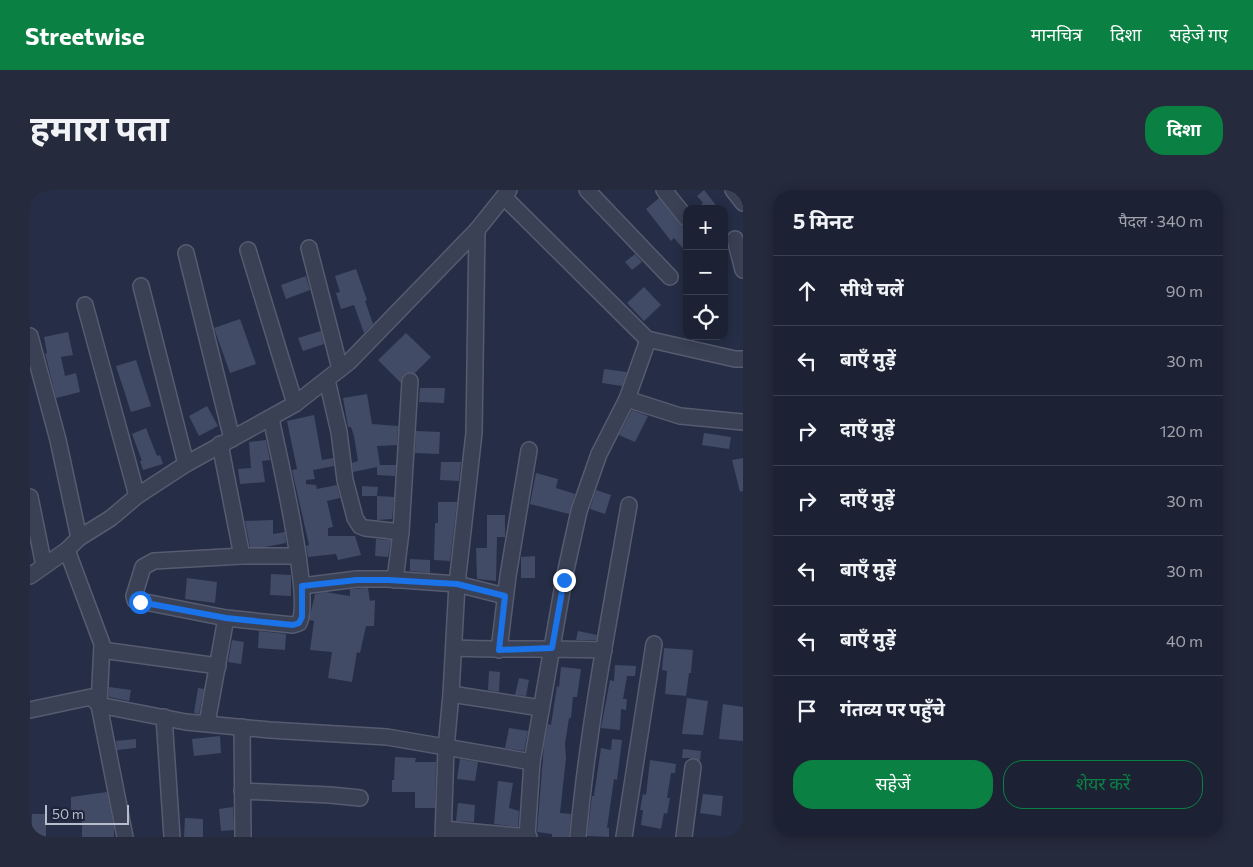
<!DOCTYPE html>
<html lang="hi">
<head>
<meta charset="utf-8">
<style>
  body { margin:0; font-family:Commissioner,"Noto Sans Devanagari",sans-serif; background:#252a3c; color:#f1f3f6 }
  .controls { position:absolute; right:15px; top:15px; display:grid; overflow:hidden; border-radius:10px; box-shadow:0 2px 12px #0003 }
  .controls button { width:45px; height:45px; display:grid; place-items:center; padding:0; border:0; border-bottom:1px solid #3a3f4f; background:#1c2234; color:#f1f3f6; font:25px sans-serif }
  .scale { position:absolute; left:15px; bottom:12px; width:84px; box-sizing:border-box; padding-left:5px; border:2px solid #b8bdce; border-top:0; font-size:14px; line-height:18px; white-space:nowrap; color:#b8bdce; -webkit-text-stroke:4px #1e253b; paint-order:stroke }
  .stop { position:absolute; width:15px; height:15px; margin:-11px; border:4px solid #1a73e8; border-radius:50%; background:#fff }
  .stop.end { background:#1a73e8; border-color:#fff; box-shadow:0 1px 5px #0008 }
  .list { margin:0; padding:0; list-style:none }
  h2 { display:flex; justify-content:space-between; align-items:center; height:65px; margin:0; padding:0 20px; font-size:21px }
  h2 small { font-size:16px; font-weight:400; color:#a0a4ac }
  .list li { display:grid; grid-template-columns:32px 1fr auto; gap:15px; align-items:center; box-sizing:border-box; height:70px; padding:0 20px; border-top:1px solid #3a3f4f }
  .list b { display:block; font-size:19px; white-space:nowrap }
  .list em { font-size:16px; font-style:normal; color:#a0a4ac }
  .actions { display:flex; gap:10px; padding:15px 20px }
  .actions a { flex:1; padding:11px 0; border:1px solid #0b8043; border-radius:20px; text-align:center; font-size:18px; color:#0b8043 }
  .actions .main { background:#0b8043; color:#fff }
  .icon { flex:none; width:28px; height:28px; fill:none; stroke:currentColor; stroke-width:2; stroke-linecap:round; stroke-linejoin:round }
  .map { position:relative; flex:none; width:713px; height:647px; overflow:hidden; border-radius:20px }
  header { display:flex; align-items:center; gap:30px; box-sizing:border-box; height:70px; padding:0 25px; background:#0b8043; color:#fff }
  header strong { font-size:24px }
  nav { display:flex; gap:28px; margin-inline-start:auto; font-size:18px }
  .intro { display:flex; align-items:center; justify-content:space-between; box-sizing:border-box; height:120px; padding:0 30px }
  h1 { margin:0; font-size:35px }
  .button { padding:12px 22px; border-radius:20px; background:#0b8043; color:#fff; font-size:18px; font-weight:700 }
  main { display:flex; gap:30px; padding:0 30px }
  aside { flex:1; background:#1c2234; border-radius:20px; box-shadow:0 2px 12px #0003 }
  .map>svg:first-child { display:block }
</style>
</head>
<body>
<header>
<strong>Streetwise</strong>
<nav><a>मानचित्र</a><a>दिशा</a><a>सहेजे गए</a></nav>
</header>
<div class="intro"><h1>हमारा पता</h1><a class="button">दिशा</a></div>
<main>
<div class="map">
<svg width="713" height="647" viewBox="0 0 713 647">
  <rect width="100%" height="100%" fill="#252e46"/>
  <g fill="#424b66">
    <polygon points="674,0 689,19 667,19 673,13 667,6"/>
    <polygon points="629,8 657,43 657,63 644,48 641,51 616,19"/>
    <polygon points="605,64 612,72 602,80 595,72"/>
    <polygon points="326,79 337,110 335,111 343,134 334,143 324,115 311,119 306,103 310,102 305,86"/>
    <polygon points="276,86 280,100 256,109 251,95"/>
    <polygon points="614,97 631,115 614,131 597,113"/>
    <polygon points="210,129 226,174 200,183 184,138"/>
    <polygon points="291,141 294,154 273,161 268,148"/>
    <polygon points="38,142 43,165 31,167 35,186 46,183 50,202 26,208 17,171 15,164 17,163 14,147"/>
    <polygon points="376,143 401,167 385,183 380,182 375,183 372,186 371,193 348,170"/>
    <polygon points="106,170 121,216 101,222 86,176"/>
    <polygon points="574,179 597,182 592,196 572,193"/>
    <polygon points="390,198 415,198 414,213 389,212"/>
    <polygon points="337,204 342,234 368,236 367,255 347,256 350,275 366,275 365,286 347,285 347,277 323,282 322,273 328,271 324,246 321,237 318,237 313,208"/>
    <polygon points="177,216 188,236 169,246 159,226"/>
    <polygon points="602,220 618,226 605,252 589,245"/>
    <polygon points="284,225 292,270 303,268 304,276 283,280 285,289 276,290 276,294 286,295 287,299 307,295 310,308 297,311 303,337 298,338 298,346 325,346 331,365 308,370 306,364 278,367 276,356 279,355 262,280 267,279 257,231"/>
    <polygon points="116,238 127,266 130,265 133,274 113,280 110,271 112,271 102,244"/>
    <polygon points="386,241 410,242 409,264 385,263"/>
    <polygon points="674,243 701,247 699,259 672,255"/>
    <polygon points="236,250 240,270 232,271 235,292 210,294 208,279 221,278 219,252"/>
    <polygon points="713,268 713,301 710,302 702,270"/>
    <polygon points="411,272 431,272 429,291 410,290"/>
    <polygon points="506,283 528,289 526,298 545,304 539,324 500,314"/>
    <polygon points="332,296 348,297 347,306 332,306"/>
    <polygon points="566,300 581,305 575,324 560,319"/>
    <polygon points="347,306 364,307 362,329 347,330"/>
    <polygon points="408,312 427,312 420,371 404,370 405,333 408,333"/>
    <polygon points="457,325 475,325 475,347 467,347 466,391 447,389 446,358 457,358"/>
    <polygon points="243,330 243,344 255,342 256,353 235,357 220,357 215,331"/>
    <polygon points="346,349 361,350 358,367 345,366"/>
    <polygon points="505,366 505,388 491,388 491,367"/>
    <polygon points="380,369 400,370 400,383 380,381"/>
    <polygon points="241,384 261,385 261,406 240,405"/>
    <polygon points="157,388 187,392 185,413 155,409"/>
    <polygon points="338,398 340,411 345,410 344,436 336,436 330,463 327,462 322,492 298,488 302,462 280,460 284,431 279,430 285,404 295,402 320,406 320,399"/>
    <polygon points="229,441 256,444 255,460 228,458"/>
    <polygon points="548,441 567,445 566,450 546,450"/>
    <polygon points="202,450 214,452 211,474 198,472"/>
    <polygon points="634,458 663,460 661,483 659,483 656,506 635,504 637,481 632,480"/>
    <polygon points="585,475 606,476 605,486 597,486 593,509 597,509 596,520 591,519 590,540 571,538 580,490 584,491"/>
    <polygon points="531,477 551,479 547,507 543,507 541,528 539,528 535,554 536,568 530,623 541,624 539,647 522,647 522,644 507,642 514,555 518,534 521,535 527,496 529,497"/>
    <polygon points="459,481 470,482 469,502 458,500"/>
    <polygon points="489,488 499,490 496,506 485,505"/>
    <polygon points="79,497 101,500 99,511 79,507"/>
    <polygon points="168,498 174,499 169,524 164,523"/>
    <polygon points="657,508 678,511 673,545 652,544"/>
    <polygon points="693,514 713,517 713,551 689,549"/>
    <polygon points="479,538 498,541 494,561 475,558"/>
    <polygon points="190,546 191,563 164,566 162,549"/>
    <polygon points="106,549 106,558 87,560 86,551"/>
    <polygon points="582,549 592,550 587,590 584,589 577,638 579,638 579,647 557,646 562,606 564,606 571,558 581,560"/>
    <polygon points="653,559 671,561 670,571 665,568 652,568"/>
    <polygon points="365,567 386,568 385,572 406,572 405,618 385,618 385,602 362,602 362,590 364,590"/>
    <polygon points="430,569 448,572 445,591 427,589"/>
    <polygon points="620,570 646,574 645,583 641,583 637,608 640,608 637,624 634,623 631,639 611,635 613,620 610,620 613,604 616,605"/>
    <polygon points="468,591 483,593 479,618 489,621 488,637 464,634"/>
    <polygon points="77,602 84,638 84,647 52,647 52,626 41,627 41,607"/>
    <polygon points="673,604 693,606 691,626 670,623"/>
    <polygon points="428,613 445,615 444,632 426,631"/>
    <polygon points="203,617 204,640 191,641 189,619"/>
    <polygon points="2,624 16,624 16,647 1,647"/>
    <polygon points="155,628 173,629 173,647 154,647"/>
  </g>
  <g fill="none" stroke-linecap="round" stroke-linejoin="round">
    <g stroke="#565b70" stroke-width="18">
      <g id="minor">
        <polyline points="557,0 640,87"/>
        <polyline points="634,0 657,29"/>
        <polyline points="703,0 713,13"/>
        <polyline points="474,7 617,149 705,169 713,169"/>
        <polyline points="705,49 713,80"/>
        <polyline points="279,58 310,179"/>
        <polyline points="218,60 265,214"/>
        <polyline points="156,63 202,249"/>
        <polyline points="111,96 156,274"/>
        <polyline points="55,115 107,306"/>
        <polyline points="0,146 28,250 49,348"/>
        <polyline points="297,190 309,242 315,290 325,328 330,336 335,338 371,342"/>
        <polyline points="597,209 650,226 713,232"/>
        <path d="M 241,228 C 248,263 283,408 269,433 L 263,435 L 196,428 L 110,411 L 105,410 L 104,406 L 113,377 L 124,371 L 212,366 L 268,366"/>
        <polyline points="190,254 212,366"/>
        <polyline points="0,307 14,376"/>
        <polyline points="37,360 72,454 69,515 95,647"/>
        <polyline points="0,386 37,360 49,348 81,328 107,306 156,274 265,214 319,172 447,40 479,0"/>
        <polyline points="365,390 371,342 380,191"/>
        <polyline points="272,396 327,389 358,389 427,394 475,406"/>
        <path d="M 424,458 C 474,460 524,458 574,460"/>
        <polyline points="72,460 188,476"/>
        <polyline points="469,460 478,386 499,260"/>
        <polyline points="421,504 511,518"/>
        <polyline points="0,520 61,507 69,515 156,532 240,540 357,547 502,572"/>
        <polyline points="134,527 142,647"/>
        <polyline points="177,533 196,428"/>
        <polyline points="212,537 213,647"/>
        <polyline points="212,601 300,605 330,608"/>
        <polyline points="414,639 499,647"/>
        <polyline points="413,647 416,558 421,504 427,394 444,243 447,40"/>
        <polyline points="497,647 502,572 534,389 549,321 569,264 597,209 618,150"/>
        <path d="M 548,647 C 558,536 580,425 599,315"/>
        <polyline points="594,647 624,454"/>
        <polyline points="654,647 663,577"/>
      </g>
    </g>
    <use href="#minor" stroke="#3a4155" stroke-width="15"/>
  </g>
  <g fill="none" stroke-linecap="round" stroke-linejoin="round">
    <polyline stroke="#1a73e8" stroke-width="6" points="110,412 196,428 263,435 269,433 272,427 272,396 327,390 358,390 427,394 475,406 469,460 522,458 534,390"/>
  </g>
</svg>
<div class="controls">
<button>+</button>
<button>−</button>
<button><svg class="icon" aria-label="locate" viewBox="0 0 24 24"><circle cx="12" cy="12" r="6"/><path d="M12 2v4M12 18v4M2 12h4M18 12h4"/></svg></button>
</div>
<div class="scale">50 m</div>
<div class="stop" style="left:110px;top:412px"></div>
<div class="stop end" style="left:534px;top:390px"></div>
</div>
<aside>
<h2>5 मिनट<small>पैदल · 340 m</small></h2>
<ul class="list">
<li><svg class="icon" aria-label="ahead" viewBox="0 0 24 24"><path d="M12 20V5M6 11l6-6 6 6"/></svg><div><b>सीधे चलें</b></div><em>90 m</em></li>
<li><svg class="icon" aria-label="left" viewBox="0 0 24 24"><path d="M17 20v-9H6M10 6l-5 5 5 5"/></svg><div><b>बाएँ मुड़ें</b></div><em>30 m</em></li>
<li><svg class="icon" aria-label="right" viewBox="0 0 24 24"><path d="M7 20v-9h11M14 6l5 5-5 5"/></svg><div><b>दाएँ मुड़ें</b></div><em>120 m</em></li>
<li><svg class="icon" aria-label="right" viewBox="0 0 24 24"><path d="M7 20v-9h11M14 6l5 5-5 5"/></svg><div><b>दाएँ मुड़ें</b></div><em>30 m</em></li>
<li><svg class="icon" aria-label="left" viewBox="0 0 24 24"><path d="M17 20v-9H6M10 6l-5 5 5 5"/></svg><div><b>बाएँ मुड़ें</b></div><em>30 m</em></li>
<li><svg class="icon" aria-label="left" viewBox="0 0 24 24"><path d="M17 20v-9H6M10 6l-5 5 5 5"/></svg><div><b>बाएँ मुड़ें</b></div><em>40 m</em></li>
<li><svg class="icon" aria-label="arrive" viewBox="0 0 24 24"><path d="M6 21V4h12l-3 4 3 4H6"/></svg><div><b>गंतव्य पर पहुँचे</b></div></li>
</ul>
<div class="actions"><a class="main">सहेजें</a><a>शेयर करें</a></div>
</aside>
</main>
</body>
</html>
